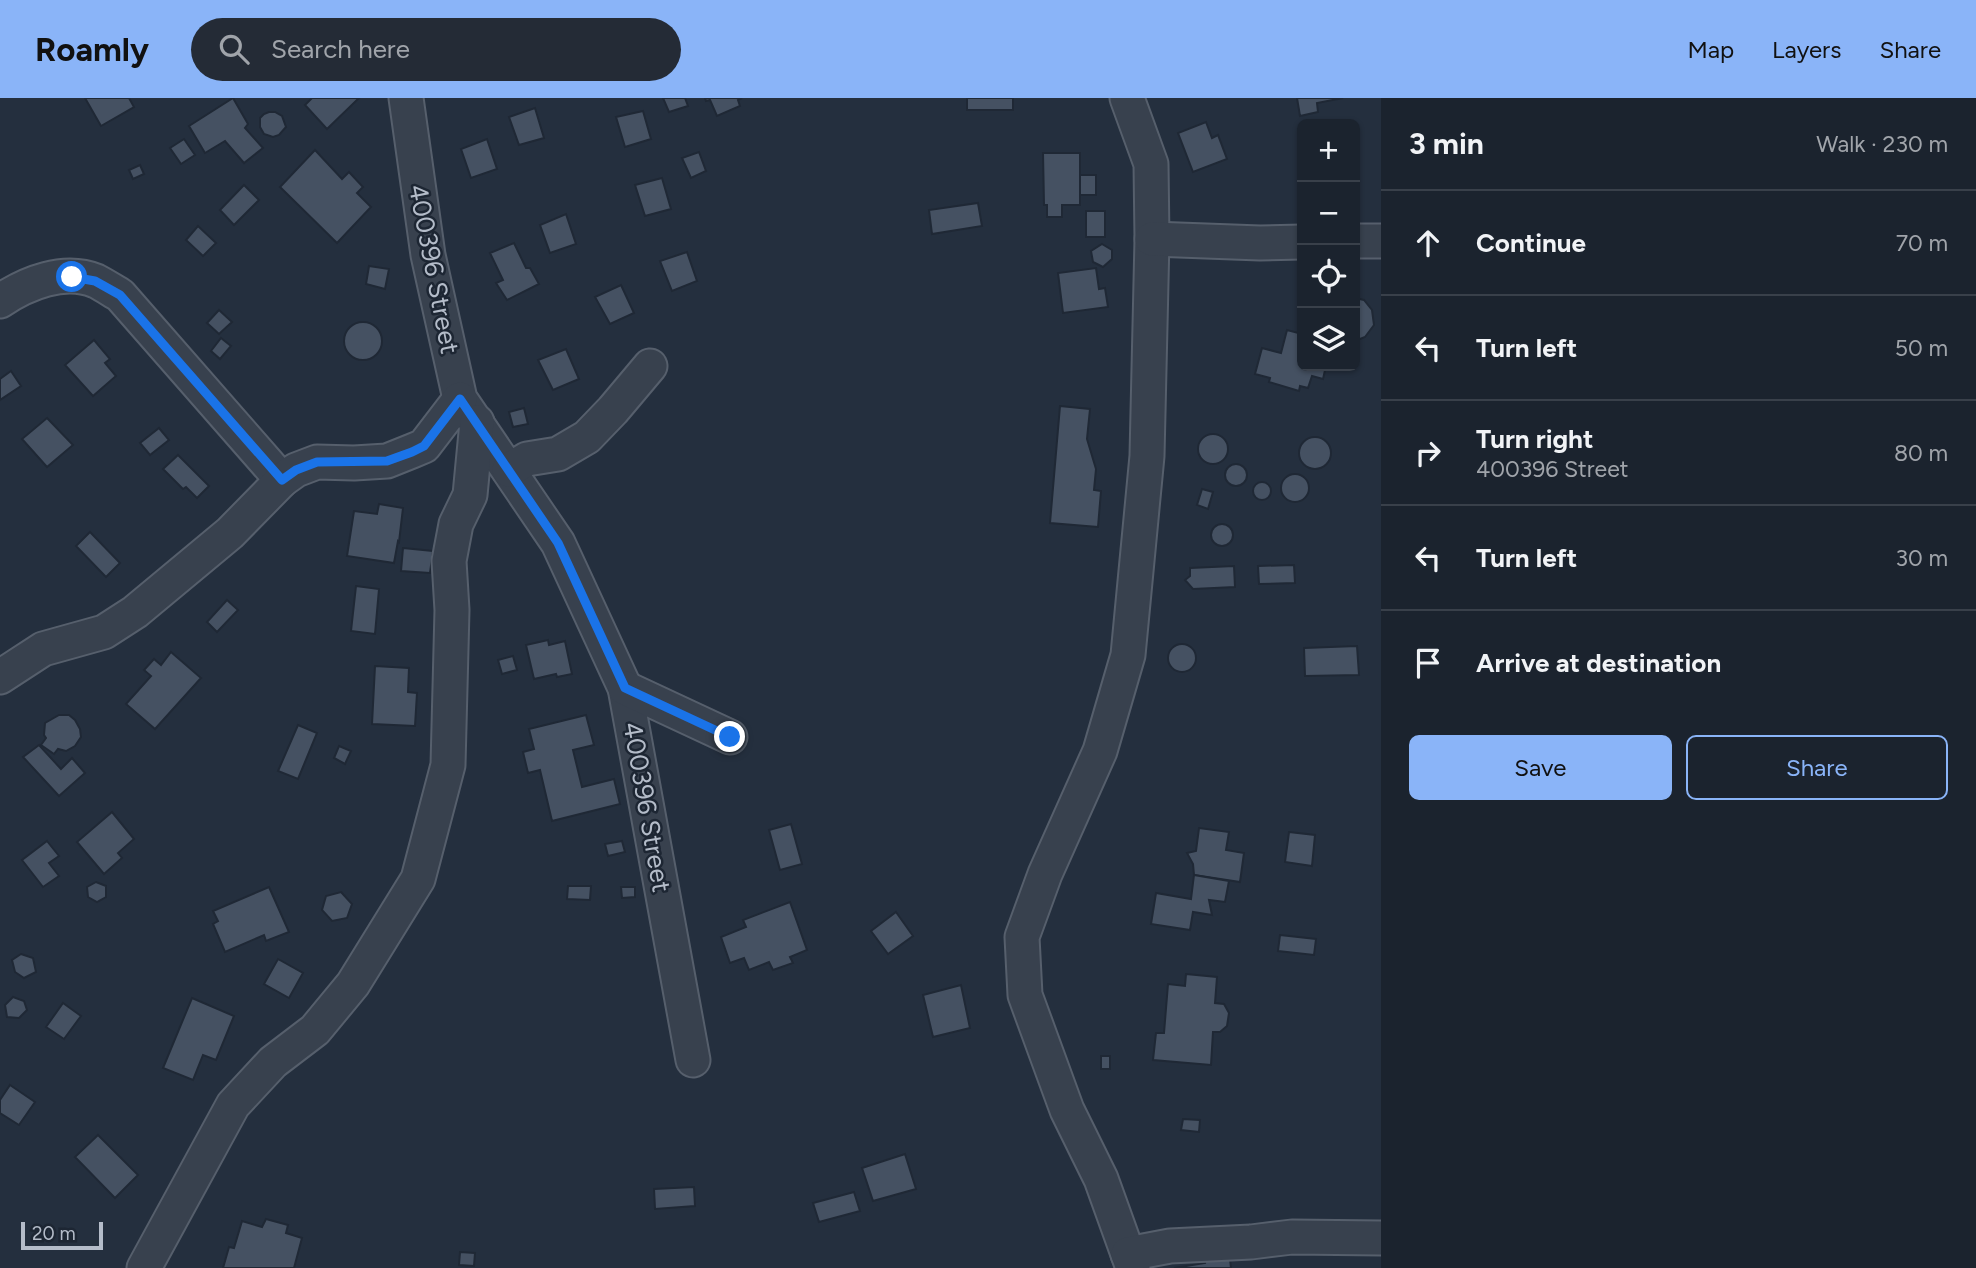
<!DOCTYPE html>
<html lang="en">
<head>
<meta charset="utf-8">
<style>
  body { margin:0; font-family:Figtree,sans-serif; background:#242b36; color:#f1f3f6 }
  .controls { position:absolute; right:21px; top:21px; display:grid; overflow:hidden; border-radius:10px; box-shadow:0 2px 5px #0004 }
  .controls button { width:63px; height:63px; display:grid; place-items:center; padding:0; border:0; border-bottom:2px solid #39404a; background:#1b232e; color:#f1f3f6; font:35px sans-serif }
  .scale { position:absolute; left:21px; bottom:18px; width:82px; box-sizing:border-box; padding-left:7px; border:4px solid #b4bcc9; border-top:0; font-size:19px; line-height:24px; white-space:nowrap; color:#b4bcc9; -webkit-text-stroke:5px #1d2633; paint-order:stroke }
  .stop { position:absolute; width:21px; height:21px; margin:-16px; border:5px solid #1a73e8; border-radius:50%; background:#fff }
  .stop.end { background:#1a73e8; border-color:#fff; box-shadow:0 2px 7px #0008 }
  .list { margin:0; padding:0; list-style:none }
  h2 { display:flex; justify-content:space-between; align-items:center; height:91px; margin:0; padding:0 28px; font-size:30px }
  h2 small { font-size:23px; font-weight:400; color:#a0a4aa }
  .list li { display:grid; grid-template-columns:46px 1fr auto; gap:21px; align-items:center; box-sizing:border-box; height:105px; padding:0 28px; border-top:2px solid #39404a }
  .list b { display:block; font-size:26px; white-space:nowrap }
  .list p { margin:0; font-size:23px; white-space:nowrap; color:#a0a4aa }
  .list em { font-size:23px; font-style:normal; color:#a0a4aa }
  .actions { display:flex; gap:14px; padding:21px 28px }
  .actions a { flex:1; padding:16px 0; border:2px solid #8ab4f8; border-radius:10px; text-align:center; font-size:24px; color:#8ab4f8 }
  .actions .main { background:#8ab4f8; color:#111 }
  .icon { flex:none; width:38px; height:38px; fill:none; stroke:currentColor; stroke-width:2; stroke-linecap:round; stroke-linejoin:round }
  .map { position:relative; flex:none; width:1381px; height:1170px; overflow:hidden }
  header { display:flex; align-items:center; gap:42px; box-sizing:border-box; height:98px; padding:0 35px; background:#8ab4f8; color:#111 }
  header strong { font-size:33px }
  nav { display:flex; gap:38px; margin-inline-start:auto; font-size:24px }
  .search { width:490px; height:63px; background:#242b36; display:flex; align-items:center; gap:18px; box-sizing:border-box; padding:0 24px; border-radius:38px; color:#a0a4aa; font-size:26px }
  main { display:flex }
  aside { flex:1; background:#1b232e }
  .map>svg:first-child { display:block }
</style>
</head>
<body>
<header>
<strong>Roamly</strong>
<div class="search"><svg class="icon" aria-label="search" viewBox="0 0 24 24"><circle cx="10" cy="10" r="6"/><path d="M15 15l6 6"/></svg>Search here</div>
<nav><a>Map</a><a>Layers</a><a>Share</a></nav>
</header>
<main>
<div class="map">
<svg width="1381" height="1170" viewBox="0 0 1381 1170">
  <rect width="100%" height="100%" fill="#242f3e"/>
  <g fill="#455162" stroke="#1f2835" stroke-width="2">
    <polygon points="85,0 129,0 134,9 101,28"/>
    <polygon points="233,0 248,26 245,30 263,50 244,65 225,43 205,55 189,28"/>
    <polygon points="312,0 359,0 327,31 305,7"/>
    <polygon points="663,0 685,0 688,8 669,14"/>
    <polygon points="705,0 742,0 738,2 740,8 717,18 710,2 706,3"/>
    <rect x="967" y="0" width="46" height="12"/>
    <polygon points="1297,0 1343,0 1317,5 1318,14 1300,18"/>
    <polygon points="535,10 544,40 519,47 509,19"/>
    <polygon points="643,13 651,41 625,49 616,19"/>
    <polygon points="269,14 275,14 282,18 286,29 279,37 273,39 264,36 260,29 260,20 264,16"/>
    <polygon points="1206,24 1212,40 1218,37 1227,61 1193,74 1178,35"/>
    <polygon points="184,41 195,57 181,66 170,50"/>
    <polygon points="487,41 497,71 471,80 461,51"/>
    <polygon points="315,52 342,81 349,74 363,89 357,95 371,109 337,145 280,89"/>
    <polygon points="699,54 706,73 691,80 682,60"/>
    <polygon points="1043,55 1080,55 1080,107 1062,107 1062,119 1047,119 1047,107 1044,107"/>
    <polygon points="140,67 144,76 133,81 129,72"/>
    <rect x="1080" y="77" width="16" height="20"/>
    <polygon points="662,80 671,111 645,118 635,87"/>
    <polygon points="244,87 259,102 234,127 220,112"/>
    <polygon points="978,105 982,128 932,136 929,112"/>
    <rect x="1086" y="113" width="19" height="26"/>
    <polygon points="566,116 576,146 550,155 540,127"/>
    <polygon points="198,128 216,145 203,158 186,142"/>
    <polygon points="514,145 526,170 530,170 539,186 507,202 496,185 503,182 490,155"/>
    <polygon points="1102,146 1112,152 1112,161 1103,169 1093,164 1091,153"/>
    <polygon points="687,154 697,183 672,193 660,163"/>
    <polygon points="369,168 389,171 385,191 366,186"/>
    <polygon points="1096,170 1099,191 1105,190 1108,209 1063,215 1058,175"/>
    <polygon points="621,187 634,215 610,226 595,199"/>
    <polygon points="1355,200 1364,202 1372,212 1374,227 1365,239 1355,243"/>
    <polygon points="219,212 232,224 219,236 207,225"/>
    <circle cx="363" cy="243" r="19"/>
    <polygon points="1302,231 1302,268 1326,268 1323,281 1312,278 1308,290 1300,288 1299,293 1269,284 1270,280 1255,276 1262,250 1281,255 1287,232 1298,235"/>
    <polygon points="221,240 231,248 220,261 211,253"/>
    <polygon points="94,242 110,261 105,265 116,278 93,298 65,267"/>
    <polygon points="566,251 579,281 553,292 538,262"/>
    <polygon points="11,273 21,288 0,302 0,281"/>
    <polygon points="1060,308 1090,311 1087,341 1096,371 1094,392 1101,393 1098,429 1050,425"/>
    <polygon points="524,310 528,326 513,329 509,314"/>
    <polygon points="47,320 73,347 47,369 22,341"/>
    <polygon points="159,330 169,342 150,357 140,345"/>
    <circle cx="1213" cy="351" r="15"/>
    <circle cx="1315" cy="355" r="16"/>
    <polygon points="178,357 209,388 197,400 186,389 183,391 163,371"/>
    <circle cx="1236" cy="377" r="11"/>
    <circle cx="1295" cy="390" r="14"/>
    <circle cx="1262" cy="393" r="9"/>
    <polygon points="1202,391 1213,394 1208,411 1197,407"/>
    <polygon points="379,406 403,410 399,444 398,443 394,465 347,458 354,413 377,416"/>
    <circle cx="1222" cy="437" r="11"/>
    <polygon points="90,434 120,465 106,479 76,448"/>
    <polygon points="403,450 433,453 430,475 401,473"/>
    <polygon points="1294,467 1295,485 1259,486 1258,468"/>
    <polygon points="1234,468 1235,489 1193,491 1185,482 1190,478 1190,470"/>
    <polygon points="356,488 379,491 375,536 351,533"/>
    <polygon points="227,502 238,512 217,534 207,524"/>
    <polygon points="548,542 549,547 565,543 572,576 557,579 556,576 534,581 526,547"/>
    <circle cx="1182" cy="560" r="14"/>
    <polygon points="1357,548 1359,577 1305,578 1304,550"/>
    <polygon points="171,554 201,580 155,631 126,606 151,578 144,572 154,561 161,567"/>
    <polygon points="513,558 517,572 502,576 498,562"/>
    <polygon points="375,568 409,570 408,594 417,595 415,628 372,626"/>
    <polygon points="59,617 69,617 75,622 80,631 81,639 75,648 66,653 58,651 54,656 41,647 46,640 44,637 45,625"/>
    <polygon points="586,617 594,647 573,652 582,689 614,681 620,706 552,723 540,672 528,675 523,654 534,651 529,631"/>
    <polygon points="298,627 317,635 298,681 278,673"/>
    <polygon points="39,647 61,671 72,660 85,675 59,698 23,659"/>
    <polygon points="339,648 351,653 345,666 334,660"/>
    <polygon points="112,714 134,741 118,755 122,760 104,776 77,744"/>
    <polygon points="791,726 802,766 780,772 769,732"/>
    <polygon points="1199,730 1229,734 1226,752 1244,755 1240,784 1194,777 1193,766 1187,755 1196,753"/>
    <polygon points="1289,734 1315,737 1312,768 1285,764"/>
    <polygon points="47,743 59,758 49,765 59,778 43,789 22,762"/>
    <polygon points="622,743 625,754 608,758 605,746"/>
    <polygon points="1194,777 1229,783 1225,804 1209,802 1212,817 1193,814 1190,832 1151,826 1156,795 1191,801"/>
    <polygon points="96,784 106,788 106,799 97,804 88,799 87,789"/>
    <polygon points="568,788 591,788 590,802 567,801"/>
    <polygon points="269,789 289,834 266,843 264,837 225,854 213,826 218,823 213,813"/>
    <polygon points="621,789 635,789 635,799 622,800"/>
    <polygon points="341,794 352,806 347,820 332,823 322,812 326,798"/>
    <polygon points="790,804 807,852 790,859 793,865 773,872 769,864 749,872 744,860 730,865 721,839 746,829 743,822"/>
    <polygon points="896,814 913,838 888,856 871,833"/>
    <polygon points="1280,837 1316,841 1314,857 1278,853"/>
    <polygon points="21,856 33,860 36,874 24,880 15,874 12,862"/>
    <polygon points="278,861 303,875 289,900 264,886"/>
    <polygon points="1186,876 1217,879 1215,905 1224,906 1229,915 1227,928 1220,934 1213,934 1211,967 1153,962 1156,935 1164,935 1168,886 1185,888"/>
    <polygon points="961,887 970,930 933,939 923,897"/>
    <polygon points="13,899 24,903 27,912 19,920 7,919 5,907"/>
    <polygon points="192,900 234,918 216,962 203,957 193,982 163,970"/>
    <polygon points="63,905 81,918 64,941 46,929"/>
    <rect x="1101" y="958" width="9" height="13"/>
    <polygon points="10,987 35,1004 19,1027 0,1015 0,1002"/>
    <polygon points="1183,1021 1200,1022 1199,1034 1181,1032"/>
    <polygon points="98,1037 138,1077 115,1100 75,1059"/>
    <polygon points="905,1056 916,1091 873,1103 862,1070"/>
    <polygon points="694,1089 695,1108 655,1111 654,1091"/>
    <polygon points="854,1094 860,1113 819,1124 813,1105"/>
    <polygon points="266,1121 288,1127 286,1135 302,1140 294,1170 223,1170 229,1149 234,1150 242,1123 262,1129"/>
    <polygon points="460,1154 475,1155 474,1168 459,1167"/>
    <polygon points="1218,1156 1219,1162 1230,1161 1231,1170 1174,1170 1205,1165 1204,1159"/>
  </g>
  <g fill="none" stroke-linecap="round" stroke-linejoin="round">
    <g stroke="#565f6c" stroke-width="37">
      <g id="minor">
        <polyline points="406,0 428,157 460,301 558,445 625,590 693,962"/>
        <polyline points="1127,0 1151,66 1152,141 1147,358 1128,557 1100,653 1045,776 1022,839 1025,897 1067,1012 1101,1081 1133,1170"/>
        <polyline points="1152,141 1260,145 1302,144"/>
        <polyline points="1355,143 1381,143"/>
        <path d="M 0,203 C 27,185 64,170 96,183 C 104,187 113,193 120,197 L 282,382"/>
        <polyline points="509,372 527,361 558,356 587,339 613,312 650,268"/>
        <polyline points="0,579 43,551 104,534 135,514 230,435 282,382 296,372 317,364 354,365 387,363 412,353 424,348 460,301"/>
        <polyline points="625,590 730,639"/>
        <polyline points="1128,1156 1170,1148 1251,1144 1292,1139 1381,1140"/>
        <polyline points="144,1170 233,1007 273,964 315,932 353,886 418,781 448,667 452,512 449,463 456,426 470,397 477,324"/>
      </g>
    </g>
    <use href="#minor" stroke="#38414e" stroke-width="33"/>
  </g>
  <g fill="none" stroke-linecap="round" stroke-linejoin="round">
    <polyline stroke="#1a73e8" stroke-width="9" points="72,179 95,183 120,197 282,382 296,372 317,364 387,363 412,354 424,348 460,301 558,445 625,590 730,639"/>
  </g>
  <g text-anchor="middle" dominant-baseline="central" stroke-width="5" stroke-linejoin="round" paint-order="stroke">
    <g font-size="26" fill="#b4bcc9" stroke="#1d2633">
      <text transform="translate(434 171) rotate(79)">400396 Street</text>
      <text transform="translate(647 709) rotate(80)">400396 Street</text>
    </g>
  </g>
</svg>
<div class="controls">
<button>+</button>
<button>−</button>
<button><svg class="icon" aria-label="locate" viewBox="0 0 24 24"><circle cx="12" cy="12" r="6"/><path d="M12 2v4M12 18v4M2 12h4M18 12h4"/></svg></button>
<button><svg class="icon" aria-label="layers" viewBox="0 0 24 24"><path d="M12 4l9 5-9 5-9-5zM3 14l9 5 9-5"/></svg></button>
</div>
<div class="scale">20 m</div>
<div class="stop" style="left:72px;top:179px"></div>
<div class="stop end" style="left:730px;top:639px"></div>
</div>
<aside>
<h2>3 min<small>Walk · 230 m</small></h2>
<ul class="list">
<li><svg class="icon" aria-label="ahead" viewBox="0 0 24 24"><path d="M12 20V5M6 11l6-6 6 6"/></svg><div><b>Continue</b></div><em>70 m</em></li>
<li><svg class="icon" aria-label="left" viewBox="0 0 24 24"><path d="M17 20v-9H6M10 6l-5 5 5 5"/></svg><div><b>Turn left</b></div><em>50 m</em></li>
<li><svg class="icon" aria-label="right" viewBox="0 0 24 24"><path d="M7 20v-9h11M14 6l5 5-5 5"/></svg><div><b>Turn right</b><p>400396 Street</p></div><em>80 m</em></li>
<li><svg class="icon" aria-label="left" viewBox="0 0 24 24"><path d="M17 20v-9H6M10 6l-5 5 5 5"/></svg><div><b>Turn left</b></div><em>30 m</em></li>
<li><svg class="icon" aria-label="arrive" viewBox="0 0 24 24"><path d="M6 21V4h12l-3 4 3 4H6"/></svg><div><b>Arrive at destination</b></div></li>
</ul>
<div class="actions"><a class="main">Save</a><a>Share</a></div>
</aside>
</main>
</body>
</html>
